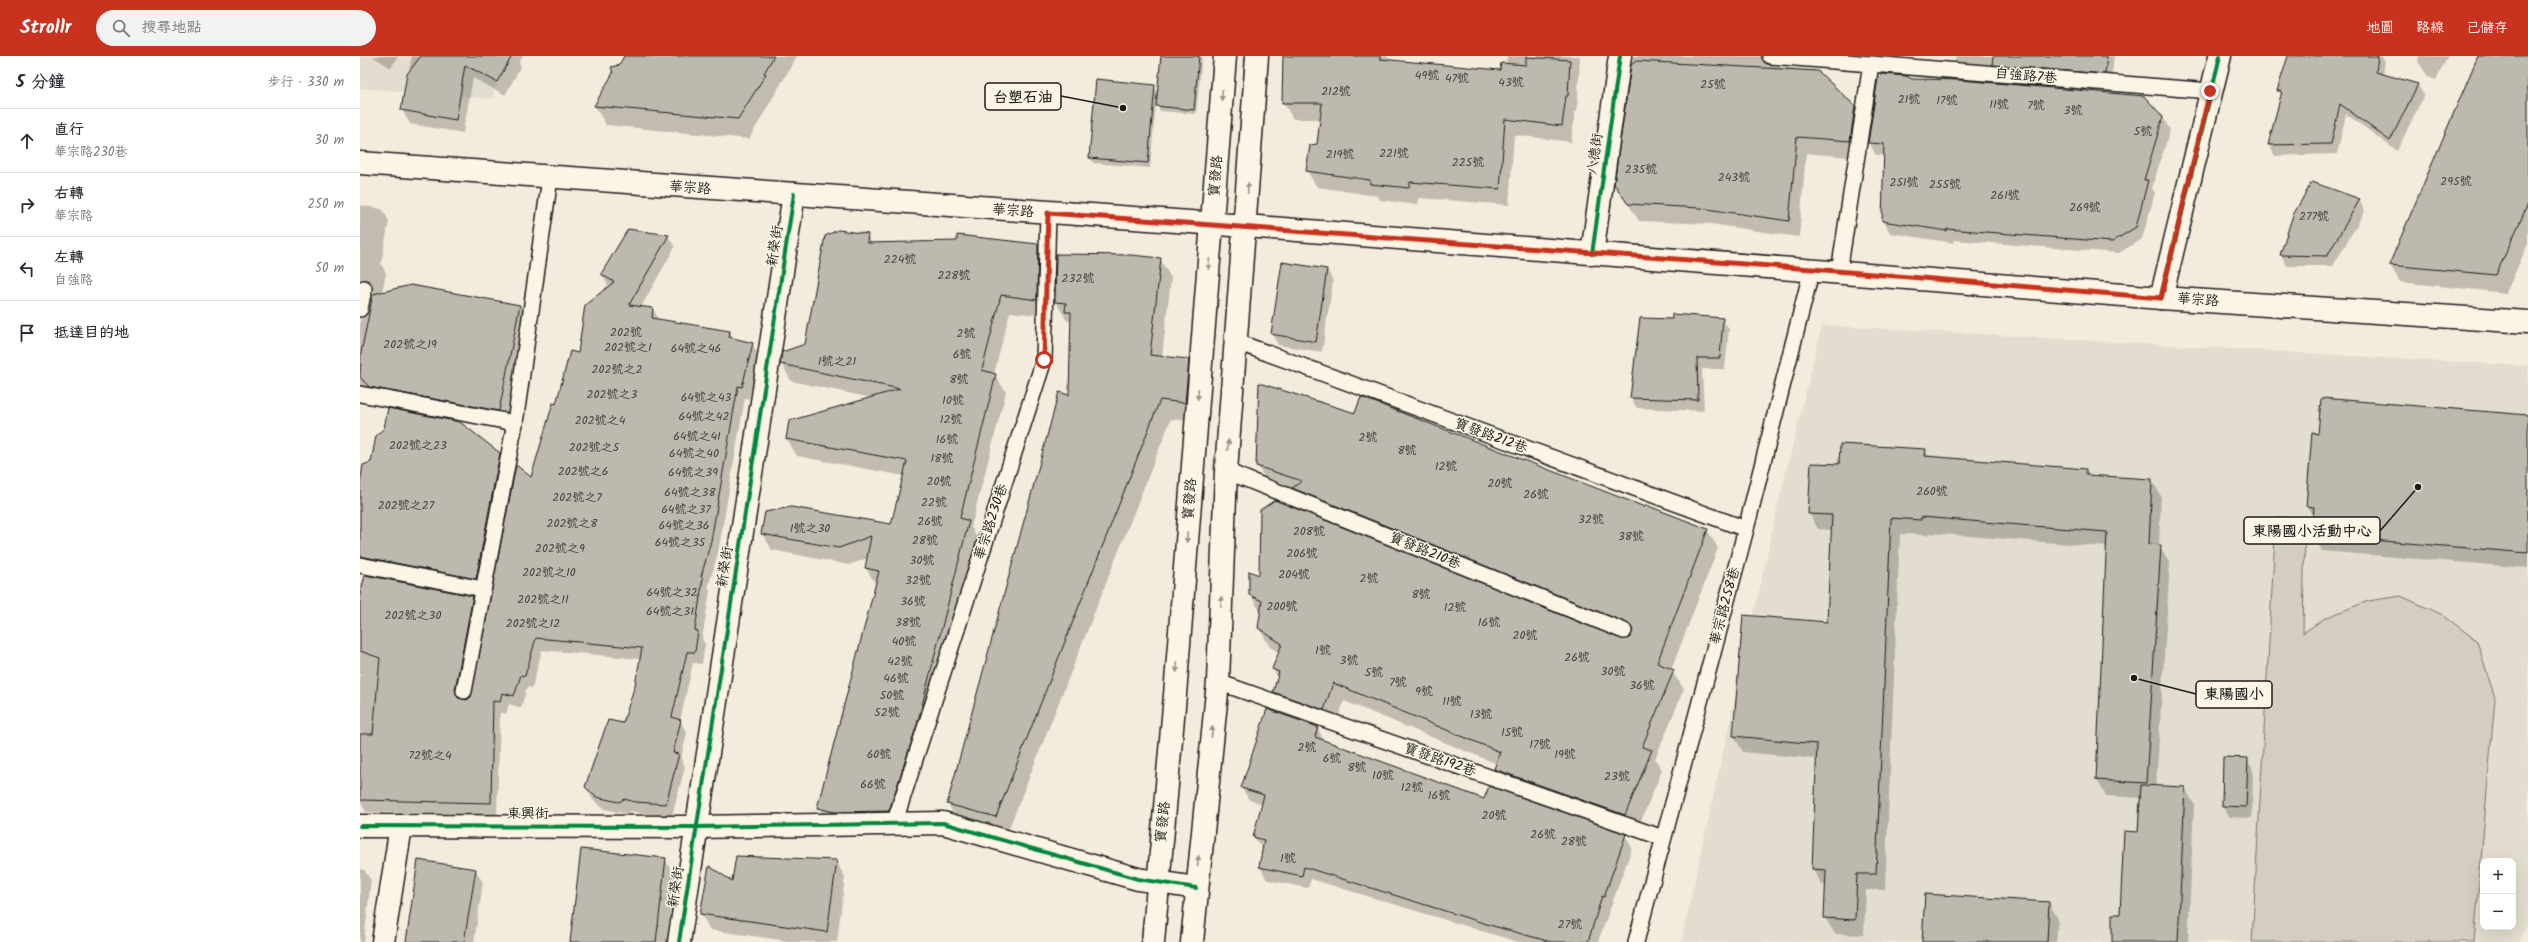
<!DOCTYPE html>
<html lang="zh-TW">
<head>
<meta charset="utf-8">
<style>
  body { margin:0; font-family:Kalam,"LXGW WenKai TC",sans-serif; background:#f2f2f3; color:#2b2b33 }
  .controls { position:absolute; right:12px; bottom:12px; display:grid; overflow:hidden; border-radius:8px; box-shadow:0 4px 16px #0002 }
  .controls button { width:36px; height:36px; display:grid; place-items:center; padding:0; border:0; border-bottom:1px solid #e1e1e2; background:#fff; color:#2b2b33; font:20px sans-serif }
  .stop { position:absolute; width:12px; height:12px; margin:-9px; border:3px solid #c8321e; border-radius:50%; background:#fff }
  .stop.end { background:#c8321e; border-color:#fff; box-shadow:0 1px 4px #0008 }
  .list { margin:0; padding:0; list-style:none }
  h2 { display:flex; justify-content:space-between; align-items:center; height:52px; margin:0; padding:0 16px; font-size:17px }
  h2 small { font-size:13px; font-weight:400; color:#7c7c81 }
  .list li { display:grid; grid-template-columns:26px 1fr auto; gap:12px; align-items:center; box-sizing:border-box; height:64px; padding:0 16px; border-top:1px solid #e1e1e2 }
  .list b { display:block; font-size:15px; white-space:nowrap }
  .list p { margin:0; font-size:13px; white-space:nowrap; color:#7c7c81 }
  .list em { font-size:13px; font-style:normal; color:#7c7c81 }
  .icon { flex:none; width:22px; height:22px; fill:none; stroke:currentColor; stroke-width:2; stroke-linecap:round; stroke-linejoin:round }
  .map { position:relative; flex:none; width:2168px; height:886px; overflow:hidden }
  header { display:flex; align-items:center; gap:24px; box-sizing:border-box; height:56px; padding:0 20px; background:#c8321e; color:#fff }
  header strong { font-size:19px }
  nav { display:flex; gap:22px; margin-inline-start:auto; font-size:14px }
  .search { width:280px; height:36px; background:#f2f2f3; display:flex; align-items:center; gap:10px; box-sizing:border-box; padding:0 14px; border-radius:22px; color:#7c7c81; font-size:15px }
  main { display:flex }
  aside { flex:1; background:#fff }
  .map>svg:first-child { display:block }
</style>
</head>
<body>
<header>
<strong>Strollr</strong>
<div class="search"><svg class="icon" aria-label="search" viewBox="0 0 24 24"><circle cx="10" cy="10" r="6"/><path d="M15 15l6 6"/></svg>搜尋地點</div>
<nav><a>地圖</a><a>路線</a><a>已儲存</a></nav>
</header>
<main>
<aside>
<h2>5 分鐘<small>步行 · 330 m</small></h2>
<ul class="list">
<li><svg class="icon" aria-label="ahead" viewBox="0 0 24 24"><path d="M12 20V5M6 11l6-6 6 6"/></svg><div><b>直行</b><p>華宗路230巷</p></div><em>30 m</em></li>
<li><svg class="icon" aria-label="right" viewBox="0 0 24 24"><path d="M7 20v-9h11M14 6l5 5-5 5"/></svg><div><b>右轉</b><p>華宗路</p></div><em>250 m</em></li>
<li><svg class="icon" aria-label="left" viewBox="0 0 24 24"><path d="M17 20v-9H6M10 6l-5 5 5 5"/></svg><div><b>左轉</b><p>自強路</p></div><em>50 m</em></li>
<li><svg class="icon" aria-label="arrive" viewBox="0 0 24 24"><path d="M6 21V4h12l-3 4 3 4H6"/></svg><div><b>抵達目的地</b></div></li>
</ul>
</aside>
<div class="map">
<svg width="2168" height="886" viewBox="0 0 2168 886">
  <rect width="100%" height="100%" fill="#f3ecdd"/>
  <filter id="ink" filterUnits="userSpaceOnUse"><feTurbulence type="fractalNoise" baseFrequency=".025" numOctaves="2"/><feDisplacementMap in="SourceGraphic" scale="8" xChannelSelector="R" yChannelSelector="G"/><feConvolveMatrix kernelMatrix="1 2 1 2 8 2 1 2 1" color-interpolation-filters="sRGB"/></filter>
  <g filter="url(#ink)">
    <g fill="#e3ddcf" fill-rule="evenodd">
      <polygon points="0,0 152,0 137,26 132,43 0,32"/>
      <path d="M 1462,269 L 2168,310 L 2168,867 L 2159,886 L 1321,886 L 1420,440 ZM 2123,805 L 2153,805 L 2153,871 L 2123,871 Z"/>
    </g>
    <polygon fill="#d3cec1" stroke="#78756e" points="1945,461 1943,577 1965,562 2008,545 2041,540 2083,559 2117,585 2135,642 2114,886 1892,886 1916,462"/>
    <g fill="#0003">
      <polygon points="12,0 38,0 31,12"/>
      <polygon points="52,0 163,0 159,7 161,10 145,39 113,22 103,77 50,68 42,54 57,29 49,15"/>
      <polygon points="266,0 437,0 389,83 246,69 235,50"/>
      <polygon points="802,0 842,0 836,58 800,55 796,48 790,112 733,107 730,101 794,30 798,37"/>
      <polygon points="924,0 1027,0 1029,5 1141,15 1146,8 1147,0 1220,0 1217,56 1215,56 1211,86 1154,79 1149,149 1059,142 1058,149 1020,144 1017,140 957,131 947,115 958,89 961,63 933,63 923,46"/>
      <polygon points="1273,0 1475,0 1442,9 1416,8 1414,10 1455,14 1495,50 1504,67 1499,102 1446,97 1439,181 1351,168 1279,165 1256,129"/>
      <polygon points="1596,0 1754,0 1751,27 1600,15 1595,5"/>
      <polygon points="1929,0 2021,0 2025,6 2023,19 2057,28 2064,39 2037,95 1986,58 1977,98 1915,100 1909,89 1922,40 1918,34"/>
      <polygon points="2059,0 2088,0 2076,24 2068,21 2058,5"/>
      <polygon points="2119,0 2168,0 2168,188 2146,237 2040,226 2030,209"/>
      <polygon points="1552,24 1803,61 1810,74 1792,132 1795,137 1782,183 1759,197 1594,184 1593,187 1530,177 1523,164 1524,99 1516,99 1509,87"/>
      <polygon points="1999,144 2005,155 1973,210 1927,210 1921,199 1934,160"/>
      <polygon points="0,149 22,153 29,165 21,208 26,217 22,237 160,250 167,262 145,366 0,340 0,263 4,262 10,255 13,235 8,235 0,253"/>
      <polygon points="507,179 512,188 678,189 687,206 686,260 650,256 634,318 646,336 611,471 618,483 566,687 538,772 468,769 459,752 516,529 506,512 508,502 489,509 412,494 402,477 531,469 544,420 437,400 427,383 512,342 431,325 422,308 446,289"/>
      <polygon points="308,180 315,191 281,251 293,253 299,264 370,276 374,283 392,288 399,300 389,343 385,342 358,497 348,532 350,535 342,583 345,588 342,608 333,607 320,665 327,677 321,703 325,711 312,760 283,758 271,755 267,758 244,753 233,744 226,731 264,668 276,629 281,603 182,594 172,632 167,631 161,652 149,648 146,658 140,656 137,759 6,756 0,745 0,527 35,534 112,541 119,553 102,645 111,642 171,422 196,349 249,231 242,218"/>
      <polygon points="800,203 811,222 802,301 828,304 839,323 836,366 811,363 646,780 599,767 588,748 710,340 712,265 707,265 696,246"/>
      <polygon points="967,214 973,225 962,296 918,289 912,278"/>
      <polygon points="1362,263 1369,273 1365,313 1342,313 1344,355 1277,352 1271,342 1313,264"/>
      <polygon points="2168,360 2168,512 1962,495 1953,479 1954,463 1947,450 1959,379"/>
      <polygon points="1565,394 1569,401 1726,414 1729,420 1792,424 1801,440 1799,490 1810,506 1796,731 1825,732 1834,748 1828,886 1753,886 1779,777 1781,742 1746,740 1737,724 1748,491 1570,477 1570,479 1540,478 1525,834 1506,834 1504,879 1475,878 1465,862 1467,829 1462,829 1453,813 1457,703 1383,696 1374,680 1468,567 1472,474 1458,473 1449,457 1480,410"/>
      <polygon points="139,398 149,414 125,538 5,505 0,497 0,461 12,407"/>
      <polygon points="897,409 1286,453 1347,474 1358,492 1311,614 1324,633 1295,703 1302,714 1276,777 1146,732 1135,713 1137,708 984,645 975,672 925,654 914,636 918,622 913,613 919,597 910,591 899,572 901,557 890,538 900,520 1261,584 1273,583 944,451 908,428"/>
      <polygon points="958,672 964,686 1125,745 1265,779 1272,792 1238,886 1158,886 951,823 948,832 907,824 900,811 903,794 894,781 902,748 889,744 882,732"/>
      <polygon points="1864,702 1887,703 1893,714 1892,762 1869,761 1863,750"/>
      <polygon points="305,803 314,819 307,886 211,886"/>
      <polygon points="476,805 485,821 477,886 435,886 350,874 341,858 373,827"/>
      <polygon points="0,813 4,814 11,824 4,886 0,886"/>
      <polygon points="115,813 123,827 114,886 47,886"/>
      <polygon points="1689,847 1698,863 1696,886 1564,886"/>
    </g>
    <g fill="#beb9ae" stroke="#1c1c1c">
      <polygon points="61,0 152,0 137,26 105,9 96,64 41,54 47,18"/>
      <polygon points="264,0 414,0 404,17 406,18 378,63 234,50 253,17 251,11 259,9"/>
      <polygon points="801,0 839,0 834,54 796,50"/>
      <polygon points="923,0 1020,0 1020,3 1140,14 1141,7 1166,9 1166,1 1210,4 1208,40 1206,40 1202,70 1145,63 1140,133 1050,126 1049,132 1010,128 1010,124 946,115 950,89 957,88 962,47 922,47"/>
      <polygon points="1633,0 1747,0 1745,18 1632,9"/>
      <polygon points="1928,0 2018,0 2016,16 2058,28 2030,85 1980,48 1971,88 1908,89 1922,35 1917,35"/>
      <polygon points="2118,0 2168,0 2168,148 2136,219 2029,209"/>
      <polygon points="1276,5 1458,15 1495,50 1490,85 1437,81 1429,165 1340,152 1268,148 1254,128 1271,9"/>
      <polygon points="1523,18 1546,20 1552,23 1601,24 1784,40 1803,61 1784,124 1788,124 1776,171 1752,186 1587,173 1587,175 1522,165 1524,88 1508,87 1518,22"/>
      <polygon points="736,23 795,29 788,107 729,102"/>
      <polygon points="1952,126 2000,143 1967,200 1920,199 1933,159"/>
      <polygon points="268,173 309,179 269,249 293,252 292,262 370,275 369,281 393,287 382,331 378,330 351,485 341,521 343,522 335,574 338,575 335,596 327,596 312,661 321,664 313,697 319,698 306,748 275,746 264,743 259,746 236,741 225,731 248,664 263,667 275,629 282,592 176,582 165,620 161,619 154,640 142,637 140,646 133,645 131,747 0,744 0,678 13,678 20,602 0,595 0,539 5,519 113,540 95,634 98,642 107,644 111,641 156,409 171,421 193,347 196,348 210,295 218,297 225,249 254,226 241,218"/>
      <polygon points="478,174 508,178 507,187 597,185 597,179 678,188 677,244 641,239 622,314 636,318 600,462 609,465 557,669 529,755 475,756 457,752 519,515 505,512 511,480 479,492 401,478 405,456 431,451 531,468 547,405 426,383 429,365 540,333 420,308 422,296 445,288 465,180"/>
      <polygon points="696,198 771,199 801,202 790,299 829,303 825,347 800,344 636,761 587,748 699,336 709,339 711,256 705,256 706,247 695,246"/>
      <polygon points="922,206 967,213 956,286 911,278"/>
      <polygon points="51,229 160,249 139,355 9,331 0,321 1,297 13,238"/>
      <polygon points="1312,258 1363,262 1360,302 1337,302 1338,344 1270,342 1280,262 1312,263"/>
      <polygon points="899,327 995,357 1001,341 1285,451 1286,449 1348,473 1297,607 1314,614 1282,691 1292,694 1265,759 1134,713 1140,696 973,627 964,654 913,636 919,616 912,613 922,588 898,572 902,545 889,539 889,515 899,519 900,454 915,444 1261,583 1269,582 1273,574 1267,567 932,432 942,425 896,410"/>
      <polygon points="1961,342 2168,359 2168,497 1952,479 1954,451 1946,450 1952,377 1958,378"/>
      <polygon points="28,352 100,366 140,397 116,523 0,500 0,427 3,409 11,406 16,380 24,372"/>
      <polygon points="1480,388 1566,393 1565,400 1726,413 1726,419 1792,423 1789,488 1801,489 1786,727 1736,724 1747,476 1561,461 1561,464 1531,462 1516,818 1497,818 1495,864 1464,862 1466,814 1452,813 1457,688 1373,680 1383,559 1467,566 1472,459 1448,458 1451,407 1479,408"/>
      <polygon points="907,653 958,671 955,681 1124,743 1129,730 1266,778 1244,841 1242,840 1228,886 1191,886 1133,870 944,811 942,820 899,811 904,784 893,781 904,739 881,732"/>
      <polygon points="1863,701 1888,702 1886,751 1862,750"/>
      <polygon points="1781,729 1825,731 1818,886 1752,886 1752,858 1760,858 1764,775 1778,776"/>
      <polygon points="221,793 306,802 296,886 210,886"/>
      <polygon points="376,800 477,804 467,876 340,858 349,810 372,825"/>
      <polygon points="58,804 116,813 104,886 46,886"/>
      <polygon points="1565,838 1689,846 1687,886 1562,886"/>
    </g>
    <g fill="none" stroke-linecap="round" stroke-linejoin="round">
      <g stroke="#1c1c1c" stroke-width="18">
        <g id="lane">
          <polyline points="1410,0 1851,35"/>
          <polyline points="1479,216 1511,8"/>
          <polyline points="0,253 4,232"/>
          <polyline points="877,286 1386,473"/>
          <polyline points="0,338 155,367"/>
          <polyline points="866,415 1264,575"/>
          <polyline points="0,509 123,533"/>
          <polyline points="858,626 1303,782"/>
          <polyline points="104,635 155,367 190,122"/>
          <polyline points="534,768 684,304 688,157"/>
          <polyline points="1276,886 1386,473 1452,213"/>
        </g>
      </g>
      <g stroke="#1c1c1c" stroke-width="25">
        <g id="street">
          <polyline points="1232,198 1260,0"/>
          <polyline points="1801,242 1860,0"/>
          <polyline points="0,770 336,771 583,767 778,823 836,832"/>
          <polyline points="23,886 41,770"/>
          <polyline points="319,886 434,138"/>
        </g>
      </g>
      <g stroke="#1c1c1c" stroke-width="25">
        <g id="secondary">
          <polyline points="793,886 815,639 865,0"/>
          <polyline points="832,886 858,626 866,415 897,0"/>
        </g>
      </g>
      <g stroke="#1c1c1c" stroke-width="25">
        <polyline id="primary" points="0,107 886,170 1801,242 2168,266"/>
      </g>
      <use href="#lane" stroke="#fcf5e5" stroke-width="15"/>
      <use href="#street" stroke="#fcf5e5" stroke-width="22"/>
      <use href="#secondary" stroke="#fcf5e5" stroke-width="22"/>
      <use href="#primary" stroke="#fcf5e5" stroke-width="22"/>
      <g stroke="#fcf5e5" stroke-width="6">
        <g id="cycleway">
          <polyline points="1232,198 1260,0"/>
          <polyline points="1801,242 1860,0"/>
          <polyline points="0,770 336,771 583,767 778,823 836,832"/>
          <polyline points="319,886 434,138"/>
        </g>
      </g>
      <use href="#cycleway" stroke="#00873e" stroke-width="4"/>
    </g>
    <defs><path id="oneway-solid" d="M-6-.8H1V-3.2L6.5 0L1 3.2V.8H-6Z"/></defs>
    <g fill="#97938b">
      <use href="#oneway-solid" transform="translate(862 39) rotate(95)"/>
      <use href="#oneway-solid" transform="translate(888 132) rotate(-86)"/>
      <use href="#oneway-solid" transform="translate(849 208) rotate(94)"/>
      <use href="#oneway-solid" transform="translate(838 338) rotate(94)"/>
      <use href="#oneway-solid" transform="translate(868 389) rotate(-85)"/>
      <use href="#oneway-solid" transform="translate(827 481) rotate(94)"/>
      <use href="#oneway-solid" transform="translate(861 546) rotate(-88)"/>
      <use href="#oneway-solid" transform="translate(817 611) rotate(94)"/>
      <use href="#oneway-solid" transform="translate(852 676) rotate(-84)"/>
      <use href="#oneway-solid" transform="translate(838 805) rotate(-84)"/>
    </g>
  </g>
  <g fill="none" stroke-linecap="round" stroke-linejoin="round" filter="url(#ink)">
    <polyline stroke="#c8321e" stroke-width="5" points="684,304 688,157 1452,213 1801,242 1850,35"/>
  </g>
  <g text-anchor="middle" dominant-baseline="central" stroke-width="3" stroke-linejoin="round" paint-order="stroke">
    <g font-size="12" fill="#444340">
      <text x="1067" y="19">49號</text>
      <text x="1097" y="22">47號</text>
      <text x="1151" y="26">43號</text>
      <text x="1353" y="28">25號</text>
      <text x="976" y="35">212號</text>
      <text x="1549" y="43">21號</text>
      <text x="1587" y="44">17號</text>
      <text x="1639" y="48">11號</text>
      <text x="1676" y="49">7號</text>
      <text x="1713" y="54">3號</text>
      <text x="1783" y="75">5號</text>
      <text x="1034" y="97">221號</text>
      <text x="980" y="98">219號</text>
      <text x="1108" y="106">225號</text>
      <text x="1281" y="113">235號</text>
      <text x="1374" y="121">243號</text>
      <text x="2096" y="125">295號</text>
      <text x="1544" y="126">251號</text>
      <text x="1585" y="128">255號</text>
      <text x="1645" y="139">261號</text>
      <text x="1725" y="151">269號</text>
      <text x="1954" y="160">277號</text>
      <text x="540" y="203">224號</text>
      <text x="594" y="219">228號</text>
      <text x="718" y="222">232號</text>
      <text x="266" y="276">202號</text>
      <text x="606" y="277">2號</text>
      <text x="50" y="288">202號之19</text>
      <text x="268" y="291">202號之1</text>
      <text x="336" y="292">64號之46</text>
      <text x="602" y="298">6號</text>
      <text x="477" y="305">1號之21</text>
      <text x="257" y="313">202號之2</text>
      <text x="599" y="323">8號</text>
      <text x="252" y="338">202號之3</text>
      <text x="346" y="341">64號之43</text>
      <text x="593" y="344">10號</text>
      <text x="344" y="360">64號之42</text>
      <text x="591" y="363">12號</text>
      <text x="240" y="364">202號之4</text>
      <text x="337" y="380">64號之41</text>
      <text x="1008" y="381">2號</text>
      <text x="587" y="383">16號</text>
      <text x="58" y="389">202號之23</text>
      <text x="234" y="391">202號之5</text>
      <text x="1047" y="394">8號</text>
      <text x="334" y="397">64號之40</text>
      <text x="582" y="402">18號</text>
      <text x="1086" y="410">12號</text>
      <text x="223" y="415">202號之6</text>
      <text x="333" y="416">64號之39</text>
      <text x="579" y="425">20號</text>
      <text x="1140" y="427">20號</text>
      <text x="1572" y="435">260號</text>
      <text x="330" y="436">64號之38</text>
      <text x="1176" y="438">26號</text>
      <text x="217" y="441">202號之7</text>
      <text x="574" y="446">22號</text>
      <text x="46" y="449">202號之27</text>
      <text x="326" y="453">64號之37</text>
      <text x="1231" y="463">32號</text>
      <text x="570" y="465">26號</text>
      <text x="212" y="467">202號之8</text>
      <text x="324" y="469">64號之36</text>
      <text x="450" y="472">1號之30</text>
      <text x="949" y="475">208號</text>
      <text x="1271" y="480">38號</text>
      <text x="565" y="484">28號</text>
      <text x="320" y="486">64號之35</text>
      <text x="200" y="492">202號之9</text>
      <text x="942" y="497">206號</text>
      <text x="562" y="504">30號</text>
      <text x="189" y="516">202號之10</text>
      <text x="934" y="518">204號</text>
      <text x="1009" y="522">2號</text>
      <text x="558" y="524">32號</text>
      <text x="312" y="536">64號之32</text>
      <text x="1061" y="538">8號</text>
      <text x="183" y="543">202號之11</text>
      <text x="553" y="545">36號</text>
      <text x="922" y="550">200號</text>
      <text x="1095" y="551">12號</text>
      <text x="310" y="555">64號之31</text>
      <text x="53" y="559">202號之30</text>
      <text x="548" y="566">38號</text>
      <text x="1129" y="566">16號</text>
      <text x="173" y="567">202號之12</text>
      <text x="1165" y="579">20號</text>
      <text x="544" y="585">40號</text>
      <text x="963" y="594">1號</text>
      <text x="1217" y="601">26號</text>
      <text x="989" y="604">3號</text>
      <text x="540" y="605">42號</text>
      <text x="1253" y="615">30號</text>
      <text x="1014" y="616">5號</text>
      <text x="536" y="622">46號</text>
      <text x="1038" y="626">7號</text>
      <text x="1282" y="629">36號</text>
      <text x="1064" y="635">9號</text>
      <text x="532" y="639">50號</text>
      <text x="1092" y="645">11號</text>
      <text x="527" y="656">52號</text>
      <text x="1121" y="658">13號</text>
      <text x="1152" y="676">15號</text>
      <text x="1180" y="688">17號</text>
      <text x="947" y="691">2號</text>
      <text x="519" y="698">60號</text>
      <text x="1205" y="698">19號</text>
      <text x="70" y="699">72號之4</text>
      <text x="972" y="702">6號</text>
      <text x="997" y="711">8號</text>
      <text x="1023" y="719">10號</text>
      <text x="1257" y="720">23號</text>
      <text x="513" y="728">66號</text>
      <text x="1052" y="731">12號</text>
      <text x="1079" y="739">16號</text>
      <text x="1134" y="759">20號</text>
      <text x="1183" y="778">26號</text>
      <text x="1214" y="785">28號</text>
      <text x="928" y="802">1號</text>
      <text x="1210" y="868">27號</text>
    </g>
    <g font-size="14" fill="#1c1c1c" stroke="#fcf5e5">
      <text transform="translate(1666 20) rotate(5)">自強路7巷</text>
      <text transform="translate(1235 98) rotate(-82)">八德街</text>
      <text transform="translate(856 120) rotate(-85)">寶發路</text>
      <text transform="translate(330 132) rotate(4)">華宗路</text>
      <text transform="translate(653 155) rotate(4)">華宗路</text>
      <text transform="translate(415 190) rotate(-81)">新榮街</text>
      <text transform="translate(1838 244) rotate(4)">華宗路</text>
      <text transform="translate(1131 380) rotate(20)">寶發路212巷</text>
      <text transform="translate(830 443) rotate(-86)">寶發路</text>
      <text transform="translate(631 466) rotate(-72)">華宗路230巷</text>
      <text transform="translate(1065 495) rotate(22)">寶發路210巷</text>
      <text transform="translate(365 511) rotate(-81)">新榮街</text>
      <text transform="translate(1365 550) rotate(-75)">華宗路258巷</text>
      <text transform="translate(1080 704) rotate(19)">寶發路192巷</text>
      <text x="168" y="758">東興街</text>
      <text transform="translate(803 766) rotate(-84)">寶發路</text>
      <text transform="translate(316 831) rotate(-81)">新榮街</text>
    </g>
  </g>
  <path fill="none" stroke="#1c1c1c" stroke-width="1.5" d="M763 52L701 40M2058 431L2020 475M1774 622L1836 638"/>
  <g fill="#1c1c1c" stroke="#fcf5e5" stroke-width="1.5">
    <circle cx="763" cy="52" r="4"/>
    <circle cx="2058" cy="431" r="4"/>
    <circle cx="1774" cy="622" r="4"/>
  </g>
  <g fill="#fcf5e5" stroke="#1c1c1c" stroke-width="1.5">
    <rect x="625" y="27" width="76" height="27" rx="4"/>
    <rect x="1884" y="461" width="136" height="27" rx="4"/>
    <rect x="1836" y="625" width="76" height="27" rx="4"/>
  </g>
  <g font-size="15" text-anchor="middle" font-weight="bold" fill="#1c1c1c">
    <text x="663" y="46">台塑石油</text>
    <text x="1952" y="480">東陽國小活動中心</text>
    <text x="1874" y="643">東陽國小</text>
  </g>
</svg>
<div class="controls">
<button>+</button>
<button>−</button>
</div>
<div class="stop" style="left:684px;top:304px"></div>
<div class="stop end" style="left:1850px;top:35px"></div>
</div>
</main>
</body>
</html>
